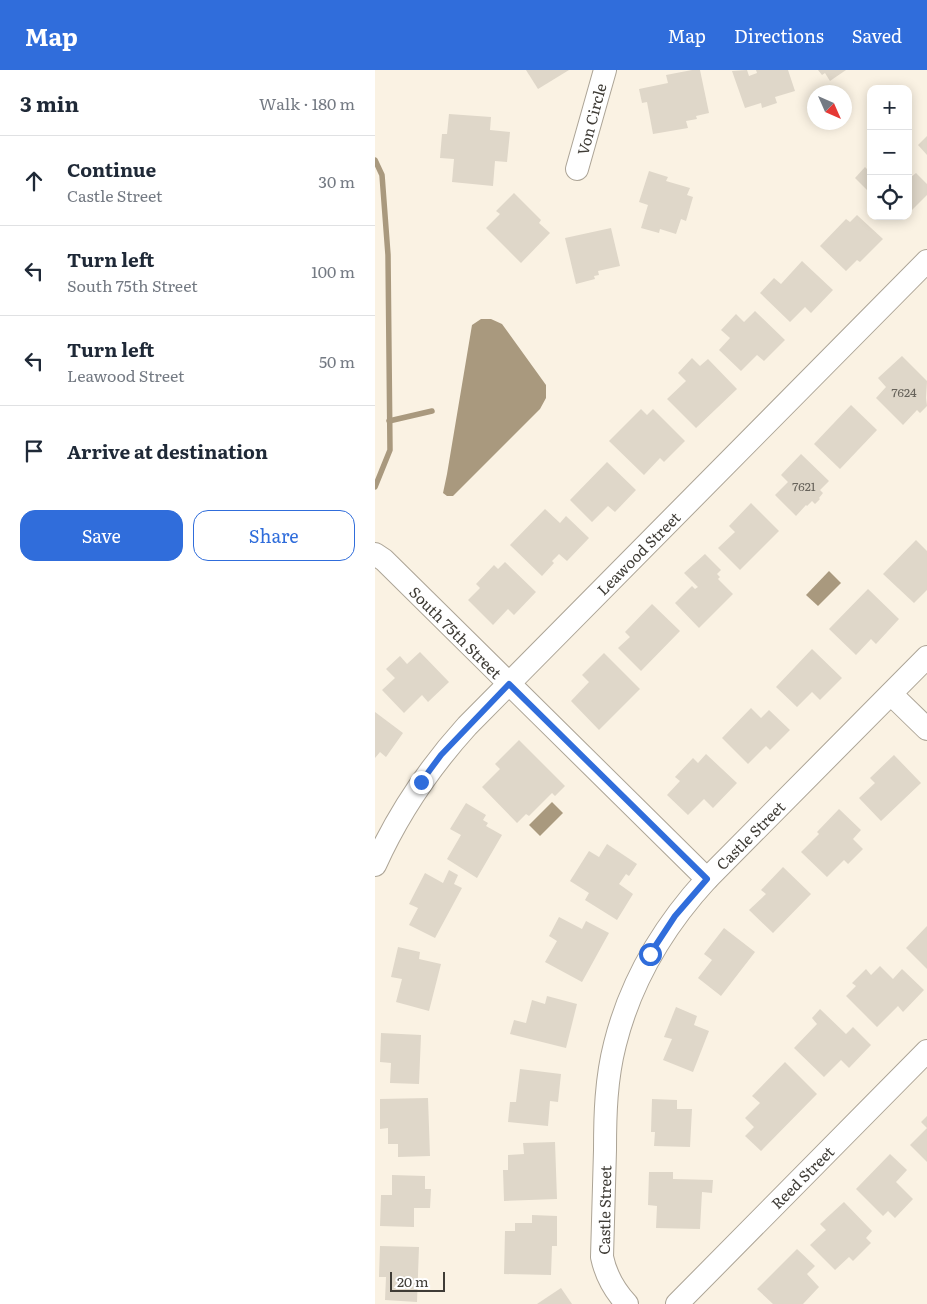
<!DOCTYPE html>
<html lang="en">
<head>
<meta charset="utf-8">
<style>
  body { margin:0; font-family:Literata,serif; background:#f6f6f7; color:#1f2937 }
  .controls { position:absolute; right:15px; top:15px; display:grid; overflow:hidden; border-radius:10px; box-shadow:0 2px 12px #0003 }
  .controls button { width:45px; height:45px; display:grid; place-items:center; padding:0; border:0; border-bottom:1px solid #e0e1e3; background:#fff; color:#1f2937; font:25px sans-serif }
  .compass { position:absolute; left:432px; top:15px; width:45px; height:45px; border-radius:50%; background:#fff; box-shadow:0 2px 12px #0003; rotate:135deg }
  .scale { position:absolute; left:15px; bottom:12px; width:55px; box-sizing:border-box; padding-left:5px; border:2px solid #3f3c36; border-top:0; font-size:14px; line-height:18px; white-space:nowrap; color:#3f3c36; -webkit-text-stroke:4px #fff; paint-order:stroke }
  .stop { position:absolute; width:15px; height:15px; margin:-11px; border:4px solid #306ddb; border-radius:50%; background:#fff }
  .stop.end { background:#306ddb; border-color:#fff; box-shadow:0 1px 5px #0008 }
  .list { margin:0; padding:0; list-style:none }
  h2 { display:flex; justify-content:space-between; align-items:center; height:65px; margin:0; padding:0 20px; font-size:21px }
  h2 small { font-size:16px; font-weight:400; color:#747a83 }
  .list li { display:grid; grid-template-columns:32px 1fr auto; gap:15px; align-items:center; box-sizing:border-box; height:90px; padding:0 20px; border-top:1px solid #e0e1e3 }
  .list b { display:block; font-size:19px; white-space:nowrap }
  .list p { margin:0; font-size:16px; white-space:nowrap; color:#747a83 }
  .list em { font-size:16px; font-style:normal; color:#747a83 }
  .actions { display:flex; gap:10px; padding:15px 20px }
  .actions a { flex:1; padding:11px 0; border:1px solid #306ddb; border-radius:15px; text-align:center; font-size:18px; color:#306ddb }
  .actions .main { background:#306ddb; color:#fff }
  .icon { flex:none; width:28px; height:28px; fill:none; stroke:currentColor; stroke-width:2; stroke-linecap:round; stroke-linejoin:round }
  .map { position:relative; flex:none; width:552px; height:1234px; overflow:hidden }
  header { display:flex; align-items:center; gap:30px; box-sizing:border-box; height:70px; padding:0 25px; background:#306ddb; color:#fff }
  header strong { font-size:24px }
  nav { display:flex; gap:28px; margin-inline-start:auto; font-size:18px }
  main { display:flex }
  aside { flex:1; background:#fff }
  .map>svg:first-child { display:block }
</style>
</head>
<body>
<header>
<strong>Map</strong>
<nav><a>Map</a><a>Directions</a><a>Saved</a></nav>
</header>
<main>
<aside>
<h2>3 min<small>Walk · 180 m</small></h2>
<ul class="list">
<li><svg class="icon" aria-label="ahead" viewBox="0 0 24 24"><path d="M12 20V5M6 11l6-6 6 6"/></svg><div><b>Continue</b><p>Castle Street</p></div><em>30 m</em></li>
<li><svg class="icon" aria-label="left" viewBox="0 0 24 24"><path d="M17 20v-9H6M10 6l-5 5 5 5"/></svg><div><b>Turn left</b><p>South 75th Street</p></div><em>100 m</em></li>
<li><svg class="icon" aria-label="left" viewBox="0 0 24 24"><path d="M17 20v-9H6M10 6l-5 5 5 5"/></svg><div><b>Turn left</b><p>Leawood Street</p></div><em>50 m</em></li>
<li><svg class="icon" aria-label="arrive" viewBox="0 0 24 24"><path d="M6 21V4h12l-3 4 3 4H6"/></svg><div><b>Arrive at destination</b></div></li>
</ul>
<div class="actions"><a class="main">Save</a><a>Share</a></div>
</aside>
<div class="map">
<svg width="552" height="1234" viewBox="0 0 552 1234">
  <rect width="100%" height="100%" fill="#faf2e3"/>
  <g fill="#a9997e">
    <polygon points="106,249 116,249 127,254 171,315 171,328 165,339 78,426 72,426 68,423 72,404 97,255"/>
    <polygon points="454,501 466,513 443,536 431,525"/>
    <polygon points="177,732 188,743 165,766 154,755"/>
  </g>
  <g fill="none" stroke-linecap="round" stroke-linejoin="round">
    <g stroke="#a9997e" stroke-width="5.5">
      <polyline points="0,90 7,105 13,185 15,380 0,417"/>
      <polyline points="14,351 57,341"/>
    </g>
  </g>
  <g fill="#dfd7c9">
    <polygon points="151,0 194,0 163,19"/>
    <polygon points="317,0 325,0 334,43 321,46 322,49 311,51 313,58 278,64 272,32 267,33 264,19 293,13 291,5"/>
    <polygon points="372,0 374,6 382,3 381,0 413,0 420,21 400,27 402,33 387,38 386,33 370,38 357,1"/>
    <polygon points="443,0 471,0 455,11 450,3 447,5"/>
    <polygon points="74,44 116,47 115,60 135,62 132,92 120,91 118,116 77,112 79,89 65,88 67,64 72,64"/>
    <polygon points="552,66 552,85 543,75"/>
    <polygon points="490,97 496,103 496,124 480,108"/>
    <polygon points="274,101 293,107 291,111 315,118 312,125 318,127 311,151 306,149 301,164 285,159 284,163 266,158 273,135 264,132"/>
    <polygon points="533,103 536,107 541,103 552,114 552,125 536,141 533,138"/>
    <polygon points="139,123 166,150 164,153 175,163 146,193 111,158 125,144 121,141"/>
    <polygon points="482,145 508,169 485,192 482,190 471,201 445,176 471,149 475,152"/>
    <polygon points="236,158 245,196 223,201 224,205 219,206 220,209 201,214 190,168"/>
    <polygon points="427,191 458,220 436,243 430,237 415,252 385,223 399,208 406,214"/>
    <polygon points="380,241 410,270 389,291 382,285 366,301 344,280 355,268 346,260 361,244 369,252"/>
    <polygon points="527,286 552,311 551,328 552,336 545,343 542,340 528,355 501,328 511,317 503,308"/>
    <polygon points="317,288 325,296 333,289 362,319 321,358 292,329 311,311 303,303"/>
    <polygon points="476,335 502,360 465,399 439,374"/>
    <polygon points="266,339 272,345 278,339 310,371 289,392 285,388 269,405 234,371"/>
    <polygon points="426,384 454,411 445,420 448,423 444,428 445,429 440,434 437,431 432,436 431,435 421,446 400,425 413,412 406,405"/>
    <polygon points="232,392 261,420 240,442 233,436 217,452 195,430"/>
    <polygon points="376,433 404,461 365,500 343,478 360,462 354,456"/>
    <polygon points="170,439 185,453 191,446 214,468 192,491 184,484 177,491 179,493 167,506 135,475"/>
    <polygon points="541,470 552,481 552,520 539,533 508,504"/>
    <polygon points="330,484 346,500 342,504 345,507 343,509 358,524 324,558 300,533 317,516 320,519 323,517 309,503"/>
    <polygon points="130,492 161,522 139,545 133,539 118,555 93,530 105,518 101,514 119,495 123,499"/>
    <polygon points="493,519 524,549 501,574 496,569 481,585 454,559"/>
    <polygon points="277,534 305,561 266,601 243,578 255,567 250,562"/>
    <polygon points="437,579 467,608 445,630 437,622 422,637 401,617"/>
    <polygon points="45,582 74,612 53,632 47,625 29,643 7,620 20,608 11,599 25,586 32,594"/>
    <polygon points="229,583 265,619 224,660 196,631 214,612 207,605"/>
    <polygon points="376,638 386,648 394,640 415,660 395,680 391,676 373,694 347,668"/>
    <polygon points="0,642 28,663 11,687 5,682 0,688"/>
    <polygon points="144,670 190,716 180,726 177,723 154,746 151,744 142,753 107,717 125,699 120,694"/>
    <polygon points="331,684 362,713 338,738 329,729 313,745 292,725 305,711 300,707 318,688 323,693"/>
    <polygon points="519,685 546,713 506,751 484,728 500,713 495,708"/>
    <polygon points="91,733 111,745 108,750 113,753 111,756 127,765 102,808 72,789 86,765 75,759"/>
    <polygon points="464,739 486,760 478,769 488,779 473,794 469,790 452,807 426,782 444,764 442,762"/>
    <polygon points="232,774 262,794 254,806 251,804 244,814 258,824 242,850 210,830 214,823 195,811 214,781 224,787"/>
    <polygon points="408,797 436,824 398,863 374,840 391,824 386,820"/>
    <polygon points="74,800 83,805 79,814 87,818 60,868 34,855 43,838 34,834 50,803 68,813"/>
    <polygon points="184,847 207,859 211,851 234,863 207,912 170,892 182,871 174,866"/>
    <polygon points="552,856 552,899 531,878"/>
    <polygon points="349,858 380,882 346,926 323,908 337,890 329,884"/>
    <polygon points="23,877 45,882 44,889 66,894 54,941 21,932 27,909 16,907"/>
    <polygon points="505,896 518,909 527,899 549,920 528,942 523,936 502,957 471,926 481,916 477,913 491,899 496,905"/>
    <polygon points="172,926 202,934 191,978 135,964 139,950 151,953 157,930 170,934"/>
    <polygon points="301,937 322,946 319,955 334,961 318,1002 288,990 297,969 289,967"/>
    <polygon points="445,939 471,964 478,957 496,975 474,998 466,990 449,1007 419,978 442,954 437,948"/>
    <polygon points="6,963 46,965 44,1014 15,1013 16,993 5,992"/>
    <polygon points="410,992 442,1024 386,1081 370,1066 379,1057 370,1048 385,1033 377,1026"/>
    <polygon points="145,999 186,1004 183,1032 175,1031 173,1056 133,1052 135,1032 141,1032"/>
    <polygon points="53,1028 55,1086 23,1087 23,1074 13,1074 13,1058 5,1059 5,1029"/>
    <polygon points="277,1029 302,1030 302,1039 317,1039 315,1077 279,1076 280,1062 276,1062"/>
    <polygon points="552,1046 552,1092 535,1075 552,1058 546,1052"/>
    <polygon points="180,1072 182,1129 129,1131 128,1100 133,1100 133,1085 149,1084 148,1073"/>
    <polygon points="515,1084 532,1100 521,1112 538,1129 520,1148 513,1141 508,1146 481,1119"/>
    <polygon points="274,1102 298,1102 298,1109 338,1110 337,1123 327,1122 325,1159 281,1158 282,1136 273,1135"/>
    <polygon points="17,1105 50,1106 50,1119 56,1119 55,1138 39,1138 39,1157 5,1156 6,1125 17,1125"/>
    <polygon points="469,1132 497,1161 491,1168 496,1173 478,1191 474,1187 460,1200 435,1175 451,1160 445,1154"/>
    <polygon points="157,1145 182,1146 182,1176 177,1176 176,1205 129,1204 130,1161 140,1161 140,1153 157,1153"/>
    <polygon points="5,1176 44,1177 42,1232 10,1230 11,1207 4,1207"/>
    <polygon points="422,1179 440,1196 432,1204 444,1217 428,1234 398,1234 382,1219"/>
    <polygon points="186,1218 197,1234 162,1234"/>
  </g>
  <g fill="none" stroke-linecap="round" stroke-linejoin="round">
    <g stroke="#aca496" stroke-width="24">
      <g id="minor">
        <polyline points="202,99 230,0"/>
        <polyline points="0,484 9,490 332,809"/>
        <polyline points="516,624 552,659"/>
        <path d="M 0,795 C 23,744 54,698 92,656 L 552,191"/>
        <path d="M 252,1234 C 239,1220 231,1206 227,1187 C 228,1151 229,1116 230,1080 C 230,1045 231,1009 240,974 C 256,910 288,857 332,809 L 552,587"/>
        <polyline points="302,1234 552,981"/>
      </g>
    </g>
    <use href="#minor" stroke="#fff" stroke-width="22"/>
  </g>
  <g fill="none" stroke-linecap="round" stroke-linejoin="round">
    <polyline stroke="#306ddb" stroke-width="6" points="46,712 66,685 134,614 332,809 300,846 275,884"/>
  </g>
  <g text-anchor="middle" dominant-baseline="central" stroke-width="4" stroke-linejoin="round" paint-order="stroke">
    <g font-size="12" fill="#67635b">
      <text x="529" y="322">7624</text>
      <text x="429" y="416">7621</text>
    </g>
    <g font-size="15" fill="#3f3c36" stroke="#fff">
      <text transform="translate(216 49) rotate(-75)">Von Circle</text>
      <text transform="translate(263 483) rotate(-45)">Leawood Street</text>
      <text transform="translate(81 562) rotate(45)">South 75th Street</text>
      <text transform="translate(375 765) rotate(-45)">Castle Street</text>
      <text transform="translate(427 1107) rotate(-45)">Reed Street</text>
      <text transform="translate(229 1140) rotate(-89)">Castle Street</text>
    </g>
  </g>
</svg>
<div class="controls">
<button>+</button>
<button>−</button>
<button><svg class="icon" aria-label="locate" viewBox="0 0 24 24"><circle cx="12" cy="12" r="6"/><path d="M12 2v4M12 18v4M2 12h4M18 12h4"/></svg></button>
</div>
<svg class="compass" viewBox="-18 -18 36 36"><path d="M0-13l5 13h-10z" fill="#e53935"/><path d="M0 13l5-13h-10z" fill="#747a83"/></svg>
<div class="scale">20 m</div>
<div class="stop" style="left:275px;top:884px"></div>
<div class="stop end" style="left:46px;top:712px"></div>
</div>
</main>
</body>
</html>
